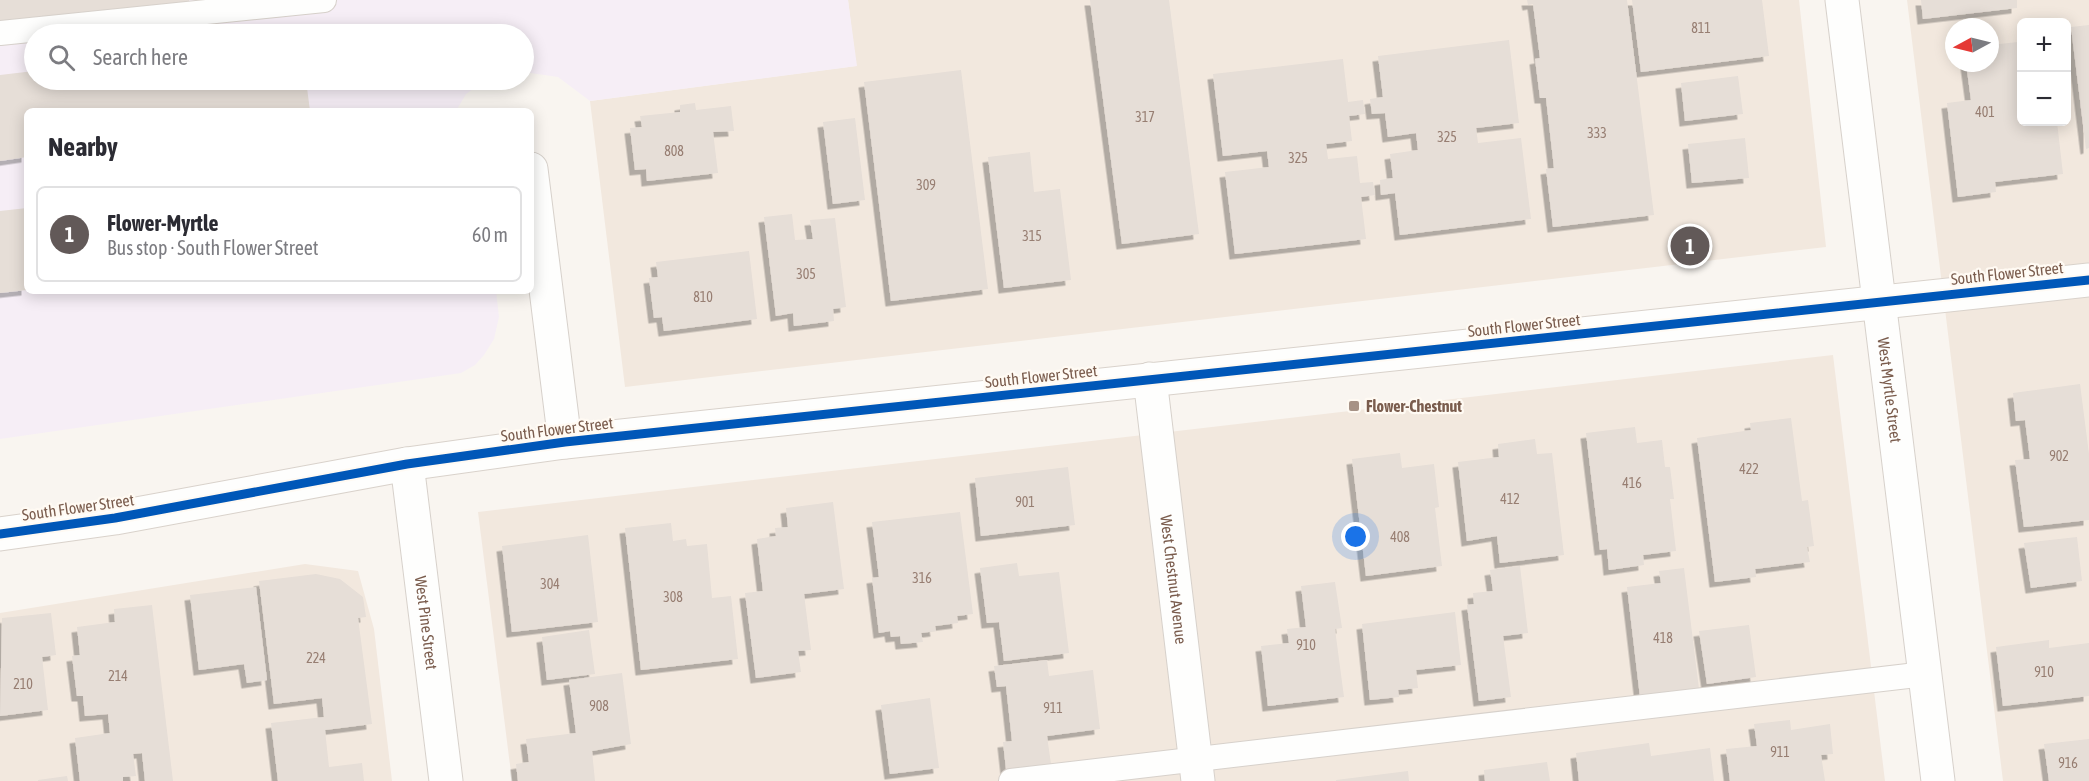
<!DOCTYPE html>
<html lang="en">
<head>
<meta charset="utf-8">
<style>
  body { margin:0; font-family:"Asap Condensed",sans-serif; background:#f2f2f3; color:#2b2b33 }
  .controls { position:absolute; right:18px; top:18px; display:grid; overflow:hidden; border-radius:9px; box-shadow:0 3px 15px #0003 }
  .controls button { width:54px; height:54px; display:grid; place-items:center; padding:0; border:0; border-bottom:2px solid #e1e1e2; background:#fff; color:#2b2b33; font:30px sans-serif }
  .compass { position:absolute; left:1945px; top:18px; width:54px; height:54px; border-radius:50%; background:#fff; box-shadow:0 3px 15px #0003; rotate:263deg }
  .you { position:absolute; left:1356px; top:537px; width:21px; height:21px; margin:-15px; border:4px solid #fff; border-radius:50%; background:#1a73e8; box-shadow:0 0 0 9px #1a73e833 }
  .badge { display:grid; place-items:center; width:39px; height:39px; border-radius:50%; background:#625958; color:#fff; font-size:20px; font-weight:700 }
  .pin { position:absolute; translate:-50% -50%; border:3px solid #fff; box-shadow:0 2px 6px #0006 }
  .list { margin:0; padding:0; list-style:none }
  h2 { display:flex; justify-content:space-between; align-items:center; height:78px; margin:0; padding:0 24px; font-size:26px }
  h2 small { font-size:20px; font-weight:400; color:#7c7c81 }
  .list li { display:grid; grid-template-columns:39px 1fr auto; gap:18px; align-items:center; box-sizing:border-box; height:96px; margin:0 12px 12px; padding:0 12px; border:2px solid #e1e1e2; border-radius:9px }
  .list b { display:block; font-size:22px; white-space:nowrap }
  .list p { margin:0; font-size:20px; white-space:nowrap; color:#7c7c81 }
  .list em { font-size:20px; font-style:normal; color:#7c7c81 }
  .icon { flex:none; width:33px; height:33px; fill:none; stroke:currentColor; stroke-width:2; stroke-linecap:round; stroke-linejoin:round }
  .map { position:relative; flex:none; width:2089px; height:781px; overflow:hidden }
  .search { position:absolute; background:#fff; box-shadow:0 3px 15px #0003; left:24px; top:24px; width:510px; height:66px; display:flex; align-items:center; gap:15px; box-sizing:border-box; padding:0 21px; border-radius:33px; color:#7c7c81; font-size:22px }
  .panel { position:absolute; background:#fff; box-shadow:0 3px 15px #0003; left:24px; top:108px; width:510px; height:186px; border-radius:9px }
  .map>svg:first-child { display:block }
</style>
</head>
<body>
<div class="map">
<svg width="2089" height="781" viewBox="0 0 2089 781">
  <defs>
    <filter id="shadow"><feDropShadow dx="-5.5" dy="5.5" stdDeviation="0" flood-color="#0004"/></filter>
  </defs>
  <rect width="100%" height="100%" fill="#f9f5f0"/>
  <g fill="#f2e8de" fill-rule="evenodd">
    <polygon points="848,0 1799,0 1826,247 625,387 590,101 856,66"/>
    <path d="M 1907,0 L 2089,0 L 2089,781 L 2003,781 ZM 2022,22 L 2066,22 L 2066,122 L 2022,122 ZM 1954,27 L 1990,27 L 1990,63 L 1954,63 Z"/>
    <polygon points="1833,355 1885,781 512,781 478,512"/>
    <polygon points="305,564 358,571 374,629 392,781 0,781 0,613"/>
  </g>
  <polygon fill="#f6eef6" points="0,0 848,0 857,66 590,101 558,77 524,72 524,34 34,34 34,80 486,80 466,94 456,111 27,111 27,291 496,291 499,317 494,339 484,355 475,365 461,373 0,439"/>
  <g fill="#e6ded7" filter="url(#shadow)">
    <polygon points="0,0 189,0 189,2 0,22"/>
    <polygon points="1090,0 1169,0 1199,234 1122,244"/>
    <polygon points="1527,0 1627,0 1654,215 1553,227 1546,169 1554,168 1546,98 1540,98 1535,59 1540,58 1533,4 1528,5"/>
    <polygon points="1632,0 1762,0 1769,56 1641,72"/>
    <polygon points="1921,0 2017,0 2017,8 1923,19"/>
    <polygon points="2089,25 2089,148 2086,149 2071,27"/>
    <polygon points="1509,40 1519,123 1476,128 1478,143 1521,138 1531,219 1400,235 1395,193 1381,195 1380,180 1393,178 1390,154 1418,150 1416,133 1388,137 1385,113 1372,114 1370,99 1383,97 1378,56"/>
    <polygon points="2018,42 2022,64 2022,122 2057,122 2063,174 1995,182 1996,192 1958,197 1947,103 1971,100 1966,63 1990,63 1990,45"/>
    <polygon points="1343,59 1348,102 1363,100 1365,114 1349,116 1352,141 1326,144 1328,159 1357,156 1360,183 1373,182 1375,195 1361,197 1366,239 1235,254 1225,172 1269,167 1267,151 1223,156 1213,74"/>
    <polygon points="961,70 988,289 891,301 864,82"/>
    <polygon points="34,71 34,80 306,80 310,111 27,111 27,157 0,161 0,75"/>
    <polygon points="1738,76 1743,114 1685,121 1681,83"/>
    <polygon points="695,103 696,110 731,106 734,131 713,132 718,173 647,181 646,169 635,170 630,128 642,127 640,116 680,112 680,105"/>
    <polygon points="855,118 865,200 833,204 823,122"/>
    <polygon points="1745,138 1749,178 1692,183 1688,144"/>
    <polygon points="1030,152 1034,192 1060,189 1071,280 1004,288 988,157"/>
    <polygon points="27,208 27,290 0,293 0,211"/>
    <polygon points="792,214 795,240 813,239 810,220 835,218 846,307 833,309 834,321 794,326 793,313 776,316 764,217"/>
    <polygon points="749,251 757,319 664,331 662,317 654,318 649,278 658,277 656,262"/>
    <polygon points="2080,384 2089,454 2089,520 2024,527 2015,460 2030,459 2025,420 2016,421 2013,393"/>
    <polygon points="1791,418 1802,501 1808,500 1814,546 1807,547 1810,562 1755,569 1756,577 1715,582 1697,438 1751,430 1750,423"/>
    <polygon points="1635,427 1637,443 1662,440 1665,467 1670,467 1674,499 1670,499 1676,551 1643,555 1644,565 1609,570 1607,549 1600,550 1586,433"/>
    <polygon points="1535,439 1537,454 1552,453 1564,555 1500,563 1497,536 1467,541 1458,462 1499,457 1498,444"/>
    <polygon points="1400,453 1402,468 1434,464 1439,507 1435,508 1442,566 1366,576 1352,459"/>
    <polygon points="1068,467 1075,525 981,536 975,478"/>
    <polygon points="833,502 844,589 804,594 811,650 798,651 801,672 756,678 745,593 763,591 757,539 776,536 775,528 788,527 786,508"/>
    <polygon points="960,512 973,614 957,616 958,623 935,626 936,631 921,633 923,642 901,644 900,636 891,637 890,631 879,633 872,578 879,577 872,522"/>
    <polygon points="671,523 673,541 686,539 687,546 707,544 712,598 731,596 738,659 641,670 625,528"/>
    <polygon points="588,535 598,622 512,632 502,546"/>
    <polygon points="2077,537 2082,581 2031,588 2024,543"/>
    <polygon points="1017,563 1019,576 1059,572 1069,653 1004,661 999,622 987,623 980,568"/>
    <polygon points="1520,566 1528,633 1503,636 1511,697 1479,701 1467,605 1474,604 1473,593 1493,591 1490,570"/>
    <polygon points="1684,568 1699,689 1640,697 1627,587 1661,583 1659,571"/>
    <polygon points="316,574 340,579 363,597 366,617 358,618 372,724 325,730 329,767 362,763 364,781 278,781 271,723 324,717 322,698 274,704 259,581"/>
    <polygon points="1335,582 1342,628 1335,629 1344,697 1268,706 1261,646 1289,643 1287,629 1306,627 1301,586"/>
    <polygon points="256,587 267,680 247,683 244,664 199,670 190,595"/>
    <polygon points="152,605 173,781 145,781 142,753 133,754 136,776 123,777 123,781 80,781 75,738 110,733 108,714 85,716 83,696 77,696 72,656 80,655 77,627 115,622 114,609"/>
    <polygon points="1455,612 1461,665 1416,670 1418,688 1398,690 1399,697 1370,700 1362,624"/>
    <polygon points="51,613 56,655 42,657 48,710 0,716 2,618"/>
    <polygon points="1749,625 1756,677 1707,684 1699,631"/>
    <polygon points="589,630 595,674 547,680 542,637"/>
    <polygon points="2049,640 2049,648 2089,643 2089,696 2003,706 1996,647"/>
    <polygon points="1047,660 1049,676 1093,670 1100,729 1047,736 1051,764 1006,769 1003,742 1012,741 1006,686 997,687 994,666"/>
    <polygon points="622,673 631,744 592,751 595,781 518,781 516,764 529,762 526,739 576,733 569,680"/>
    <polygon points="930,698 939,768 890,774 881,705"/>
    <polygon points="1790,720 1791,730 1830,724 1833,754 1821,755 1825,781 1730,781 1726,749 1757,746 1754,724"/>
    <polygon points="2089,739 2089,781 2049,781 2044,744"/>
    <polygon points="1649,743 1651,756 1710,748 1714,781 1579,781 1576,753"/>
    <polygon points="1547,762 1550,781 1485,781 1484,770"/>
    <polygon points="1408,771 1409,781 1336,781 1336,780"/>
    <polygon points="67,776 68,781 38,781 38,780"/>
  </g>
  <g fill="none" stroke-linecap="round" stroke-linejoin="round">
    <g stroke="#d7d1cb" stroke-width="26">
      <g id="lane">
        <polyline points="0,33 324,0"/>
        <polyline points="1011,781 1925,674"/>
      </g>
    </g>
    <g stroke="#d7d1cb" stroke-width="35">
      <g id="street">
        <path id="s1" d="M 1842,0 L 1938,781"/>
        <polyline points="531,169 565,442"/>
        <path id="s2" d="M 1150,379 L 1198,781"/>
        <path id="s3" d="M 407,464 L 446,781"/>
      </g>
    </g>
    <g stroke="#d9d2cb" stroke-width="35">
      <polyline id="secondary" points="0,534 115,518 407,464 565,442 2089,280"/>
    </g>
    <use href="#lane" stroke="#fefefd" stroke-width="24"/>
    <use href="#street" stroke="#fefefd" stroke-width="33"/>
    <use href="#secondary" stroke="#fefefd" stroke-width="33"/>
    <g stroke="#fffaf3" stroke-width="13">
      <polyline id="cycleway" points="0,534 115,518 407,464 565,442 2089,280"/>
    </g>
    <use href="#cycleway" stroke="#0057b8" stroke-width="9"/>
  </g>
  <rect fill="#a69286" stroke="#fffaf3" stroke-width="2" x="1348" y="400" width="12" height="12" rx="3"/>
  <g text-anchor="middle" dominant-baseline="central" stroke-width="4.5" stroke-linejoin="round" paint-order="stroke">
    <g font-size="14" fill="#977e72">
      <text x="1701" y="28">811</text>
      <text x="1985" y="112">401</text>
      <text x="1145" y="117">317</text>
      <text x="1597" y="133">333</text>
      <text x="1447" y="137">325</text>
      <text x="674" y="151">808</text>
      <text x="1298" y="158">325</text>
      <text x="926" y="185">309</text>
      <text x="1032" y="236">315</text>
      <text x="806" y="274">305</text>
      <text x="703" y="297">810</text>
      <text x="2059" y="456">902</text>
      <text x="1749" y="469">422</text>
      <text x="1632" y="483">416</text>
      <text x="1510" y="499">412</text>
      <text x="1025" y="502">901</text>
      <text x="1400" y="537">408</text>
      <text x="922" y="578">316</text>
      <text x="550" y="584">304</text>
      <text x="673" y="597">308</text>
      <text x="1663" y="638">418</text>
      <text x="1306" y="645">910</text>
      <text x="316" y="658">224</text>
      <text x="2044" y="672">910</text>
      <text x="118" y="676">214</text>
      <text x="23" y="684">210</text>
      <text x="599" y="706">908</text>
      <text x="1053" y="708">911</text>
      <text x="1780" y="752">911</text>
      <text x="2068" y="763">916</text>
    </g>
    <g font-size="16" fill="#7a5c4d" stroke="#fffaf3">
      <text transform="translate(2007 273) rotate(-6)">South Flower Street</text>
      <text transform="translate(1524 325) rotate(-6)">South Flower Street</text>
      <text transform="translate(1041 376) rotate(-6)">South Flower Street</text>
      <text stroke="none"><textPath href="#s1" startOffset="393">West Myrtle Street</textPath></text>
      <text transform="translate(557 429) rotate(-7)">South Flower Street</text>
      <text transform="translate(78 507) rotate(-8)">South Flower Street</text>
      <text stroke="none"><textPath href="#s2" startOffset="202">West Chestnut Avenue</textPath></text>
      <text stroke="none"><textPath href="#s3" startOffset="160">West Pine Street</textPath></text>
    </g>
    <g font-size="16" font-weight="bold" fill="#7a5c4d" stroke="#fffaf3" text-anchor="start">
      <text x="1366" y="406">Flower-Chestnut</text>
    </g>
  </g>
</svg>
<div class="controls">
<button>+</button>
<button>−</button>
</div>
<svg class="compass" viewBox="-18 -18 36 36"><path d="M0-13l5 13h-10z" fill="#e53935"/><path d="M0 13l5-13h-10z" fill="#7c7c81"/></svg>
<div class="you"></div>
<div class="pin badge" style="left:1690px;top:246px">1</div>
<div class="search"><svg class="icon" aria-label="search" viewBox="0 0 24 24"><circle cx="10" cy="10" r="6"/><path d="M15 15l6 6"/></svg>Search here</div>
<section class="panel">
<h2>Nearby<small></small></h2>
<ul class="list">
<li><span class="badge">1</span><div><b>Flower-Myrtle</b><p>Bus stop · South Flower Street</p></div><em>60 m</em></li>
</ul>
</section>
</div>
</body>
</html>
